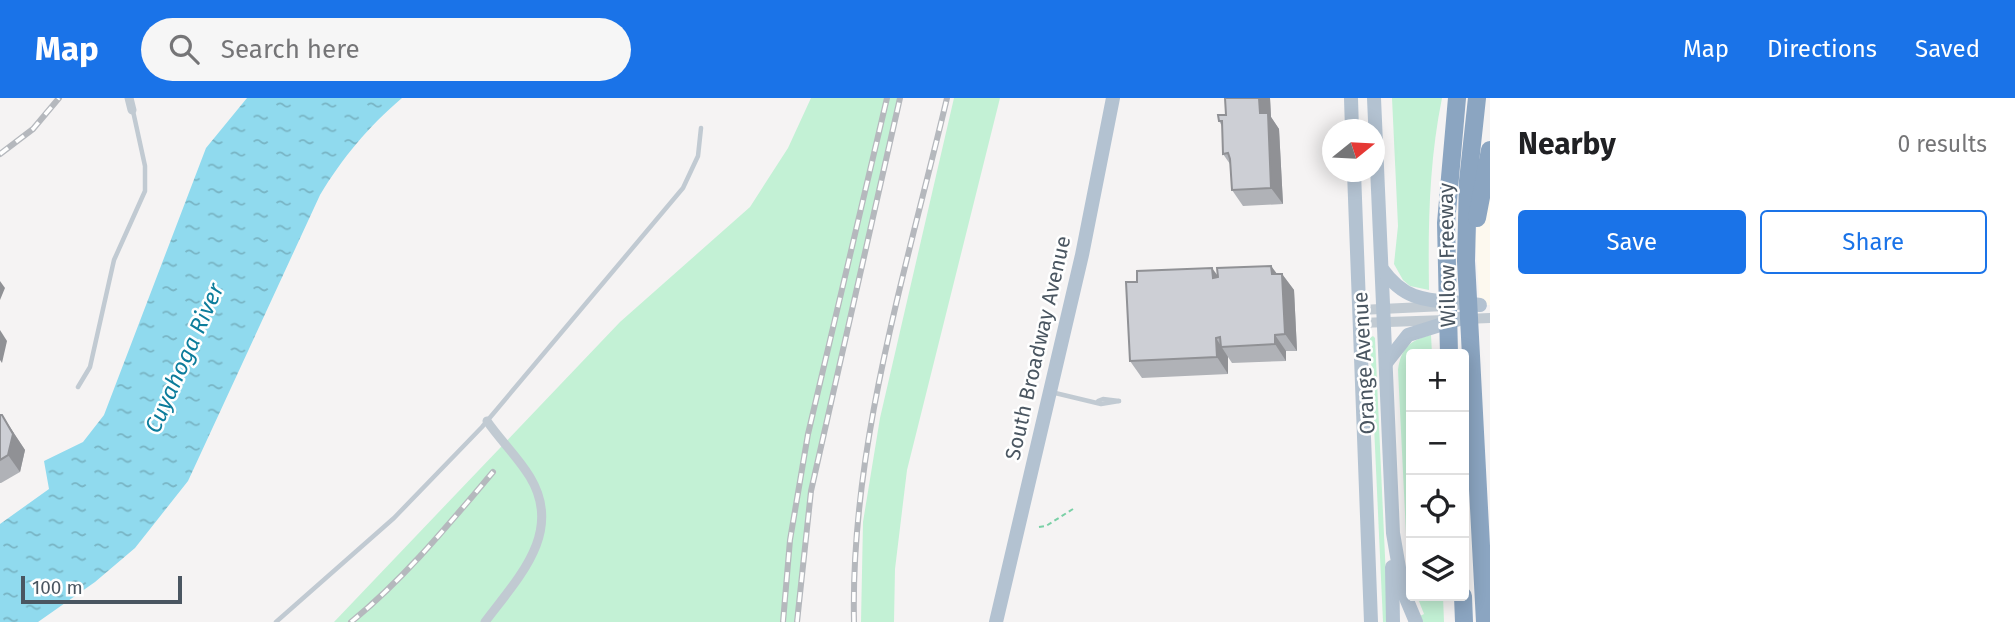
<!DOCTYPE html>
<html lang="en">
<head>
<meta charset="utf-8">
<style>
  body { margin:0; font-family:"Fira Sans",sans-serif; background:#f6f6f6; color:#202124 }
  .controls { position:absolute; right:21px; bottom:21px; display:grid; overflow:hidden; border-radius:7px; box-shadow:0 4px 18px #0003 }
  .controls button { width:63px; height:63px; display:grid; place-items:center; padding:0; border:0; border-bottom:2px solid #e0e0e0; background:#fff; color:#202124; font:35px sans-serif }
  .compass { position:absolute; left:1322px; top:21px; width:63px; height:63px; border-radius:50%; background:#fff; box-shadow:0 4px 18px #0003; rotate:72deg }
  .scale { position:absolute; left:21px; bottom:18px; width:161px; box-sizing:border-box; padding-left:7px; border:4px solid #4a5661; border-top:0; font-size:19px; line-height:24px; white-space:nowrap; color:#4a5661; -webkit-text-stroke:5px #fff; paint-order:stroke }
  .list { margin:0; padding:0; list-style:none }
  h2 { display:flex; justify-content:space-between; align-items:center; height:91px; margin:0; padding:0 28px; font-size:30px }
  h2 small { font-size:23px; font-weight:400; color:#757577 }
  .actions { display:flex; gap:14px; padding:21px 28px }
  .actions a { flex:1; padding:16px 0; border:2px solid #1a73e8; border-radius:7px; text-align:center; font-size:24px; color:#1a73e8 }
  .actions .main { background:#1a73e8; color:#fff }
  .icon { flex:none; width:38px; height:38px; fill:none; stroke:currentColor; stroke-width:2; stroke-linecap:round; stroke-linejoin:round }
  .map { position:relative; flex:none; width:1490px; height:524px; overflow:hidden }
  header { display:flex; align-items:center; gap:42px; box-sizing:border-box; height:98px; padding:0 35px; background:#1a73e8; color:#fff }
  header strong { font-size:33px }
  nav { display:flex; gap:38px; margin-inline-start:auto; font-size:24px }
  .search { width:490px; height:63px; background:#f6f6f6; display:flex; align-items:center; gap:18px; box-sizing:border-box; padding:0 24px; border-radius:38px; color:#757577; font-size:26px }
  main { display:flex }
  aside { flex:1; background:#fff }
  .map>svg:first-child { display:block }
</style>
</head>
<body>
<header>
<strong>Map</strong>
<div class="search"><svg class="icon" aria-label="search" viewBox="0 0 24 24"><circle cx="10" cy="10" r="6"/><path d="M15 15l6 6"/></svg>Search here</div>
<nav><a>Map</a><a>Directions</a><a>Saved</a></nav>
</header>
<main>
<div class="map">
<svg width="1490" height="524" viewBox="0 0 1490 524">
  <defs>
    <pattern id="water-ripples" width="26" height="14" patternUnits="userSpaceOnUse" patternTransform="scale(1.75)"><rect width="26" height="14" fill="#90daee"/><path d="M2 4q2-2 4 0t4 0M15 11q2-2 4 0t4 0" fill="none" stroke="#78b4c4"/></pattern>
  </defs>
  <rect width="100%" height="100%" fill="#f5f3f3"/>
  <polygon fill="#fdf9ef" points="1490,52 1490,207 1480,207 1475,141"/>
  <g fill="#c3f1d5">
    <polygon points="811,0 900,0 811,393 797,524 334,524 620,224 750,109 788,50"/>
    <polygon points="954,0 1000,0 907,372 895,471 894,524 861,524 863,424 880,320"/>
    <path d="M 1392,0 L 1442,0 C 1429,64 1428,127 1429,192 L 1410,188 L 1403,182 L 1394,166 L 1398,128 Z"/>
    <path d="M 1431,237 L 1432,256 L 1411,256 L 1411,472 L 1406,436 L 1398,272 C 1401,250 1410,242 1431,237 Z"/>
    <polygon points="1373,238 1375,240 1388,524 1383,524 1370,240"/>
    <polygon points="1417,498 1443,498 1444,524 1423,524 1420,518 1424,516"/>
  </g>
  <path fill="url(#water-ripples)" d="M 247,0 L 402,0 C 368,29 343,59 320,97 L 188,383 L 135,450 L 95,484 L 38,524 L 0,524 L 0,426 L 49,391 L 44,363 L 83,344 L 104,317 L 206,50 Z"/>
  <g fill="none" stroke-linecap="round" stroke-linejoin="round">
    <polyline stroke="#7ad0a6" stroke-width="2" stroke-dasharray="5 3.5" stroke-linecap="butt" points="1039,429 1046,428 1073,411"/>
    <g stroke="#c1cad2" stroke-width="4.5">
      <polyline points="78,289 90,269 114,162 145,93 145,68 133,13"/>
      <polyline points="1051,294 1101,306 1119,303"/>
      <polyline points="1098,303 1103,301 1119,303"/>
      <polyline points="276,524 394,420 482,329 683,90 698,58 701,30"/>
    </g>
    <g stroke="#c1cad2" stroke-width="9">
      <polyline points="129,0 132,12"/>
      <path d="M 485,524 C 517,481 564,435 530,379 C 518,359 500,342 487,323"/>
    </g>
    <g stroke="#c1cad2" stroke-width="10">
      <polyline points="1360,212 1445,208"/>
      <polyline points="1465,221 1490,220"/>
      <polyline points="1360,225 1445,222"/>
    </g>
    <g stroke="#b3c2d1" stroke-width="14">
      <polyline points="1351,0 1352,32"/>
      <polyline points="1374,0 1393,435 1403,493 1416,524"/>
      <polyline points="1354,74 1371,524"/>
      <path d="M 1382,171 C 1410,210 1436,200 1480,207"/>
      <polyline points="1386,265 1408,237 1459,221"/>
      <polyline points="1392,469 1393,524"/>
      <polyline points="996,524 1082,157 1113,0"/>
    </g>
    <g stroke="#8ba5c1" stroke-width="18">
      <polyline points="1477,0 1468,83 1466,163 1485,524"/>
      <polyline points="1477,120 1490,52"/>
      <polyline points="1449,256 1446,125 1457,0"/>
      <polyline points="1463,498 1464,524"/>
    </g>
    <g stroke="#b5b8bd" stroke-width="6">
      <g id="rail">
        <polyline points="0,56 33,31 59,0"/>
        <path d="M 351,524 C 404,481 449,426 493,374"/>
        <polyline points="783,524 790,442 808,336 887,0"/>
        <polyline points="797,524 811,393 900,0"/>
        <path d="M 854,524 C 850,349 907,169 947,0"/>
      </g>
    </g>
    <use href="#rail" stroke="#fff" stroke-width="3.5" stroke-dasharray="10" stroke-linecap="butt"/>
  </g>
  <g fill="#b0b2b7">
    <polygon points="1225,0 1270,0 1271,19 1279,31 1283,106 1243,108 1232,92 1230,66 1223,56 1222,28 1219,23 1226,17"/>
    <polygon points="1271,168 1277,176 1282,176 1294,192 1297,253 1286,253 1286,263 1232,265 1228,259 1228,276 1142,280 1130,263 1137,184 1217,177"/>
    <polygon points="0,317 13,334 25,352 20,374 1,385 0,385"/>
  </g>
  <g fill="#909195">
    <polygon points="1259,0 1270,0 1271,19 1279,31 1283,106 1271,90 1260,15"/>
    <polygon points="1271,168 1283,184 1282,176 1294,192 1297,253 1285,236 1272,176"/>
    <polygon points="1212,170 1224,186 1213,180"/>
    <polygon points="0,183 5,190 0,202"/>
    <polygon points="0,232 7,243 2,265 0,262"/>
    <polygon points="1275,237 1286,253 1286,263 1275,246"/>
    <polygon points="1216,240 1228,259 1228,276 1217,259"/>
    <polygon points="2,317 25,352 20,374 8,357"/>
  </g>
  <g fill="#cdcfd5" stroke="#909195" stroke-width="2">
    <polygon points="1225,0 1259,0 1260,15 1268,15 1271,90 1232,92 1230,61 1228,55 1223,56 1222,23 1219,23 1218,17 1226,17"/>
    <polygon points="1271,168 1272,176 1282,176 1285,236 1275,237 1275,246 1221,249 1220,239 1216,240 1217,259 1130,263 1126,184 1137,184 1137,173 1212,170 1213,180 1218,179 1217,170"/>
    <polygon points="0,317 2,317 13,336 8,357 0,362"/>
  </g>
  <g text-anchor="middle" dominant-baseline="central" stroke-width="5" stroke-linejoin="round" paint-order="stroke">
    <g font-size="21" fill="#4a5661" stroke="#fff">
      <text transform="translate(1447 157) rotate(-91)">Willow Freeway</text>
      <text transform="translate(1038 250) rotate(-77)">South Broadway Avenue</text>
      <text transform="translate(1364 265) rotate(-93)">Orange Avenue</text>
    </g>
    <g font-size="23" font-style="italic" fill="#0c7c9b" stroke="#fff">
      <text transform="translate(184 260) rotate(-66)">Cuyahoga River</text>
    </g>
  </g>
</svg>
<div class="controls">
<button>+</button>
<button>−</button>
<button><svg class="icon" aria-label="locate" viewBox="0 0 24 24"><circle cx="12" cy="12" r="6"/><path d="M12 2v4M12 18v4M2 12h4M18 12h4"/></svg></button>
<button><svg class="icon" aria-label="layers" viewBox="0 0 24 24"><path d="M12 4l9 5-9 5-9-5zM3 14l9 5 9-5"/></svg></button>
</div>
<svg class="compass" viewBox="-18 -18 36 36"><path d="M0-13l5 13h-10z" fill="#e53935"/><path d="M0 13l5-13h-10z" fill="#757577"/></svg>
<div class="scale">100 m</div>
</div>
<aside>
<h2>Nearby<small>0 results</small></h2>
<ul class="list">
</ul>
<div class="actions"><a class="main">Save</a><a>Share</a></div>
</aside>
</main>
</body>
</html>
